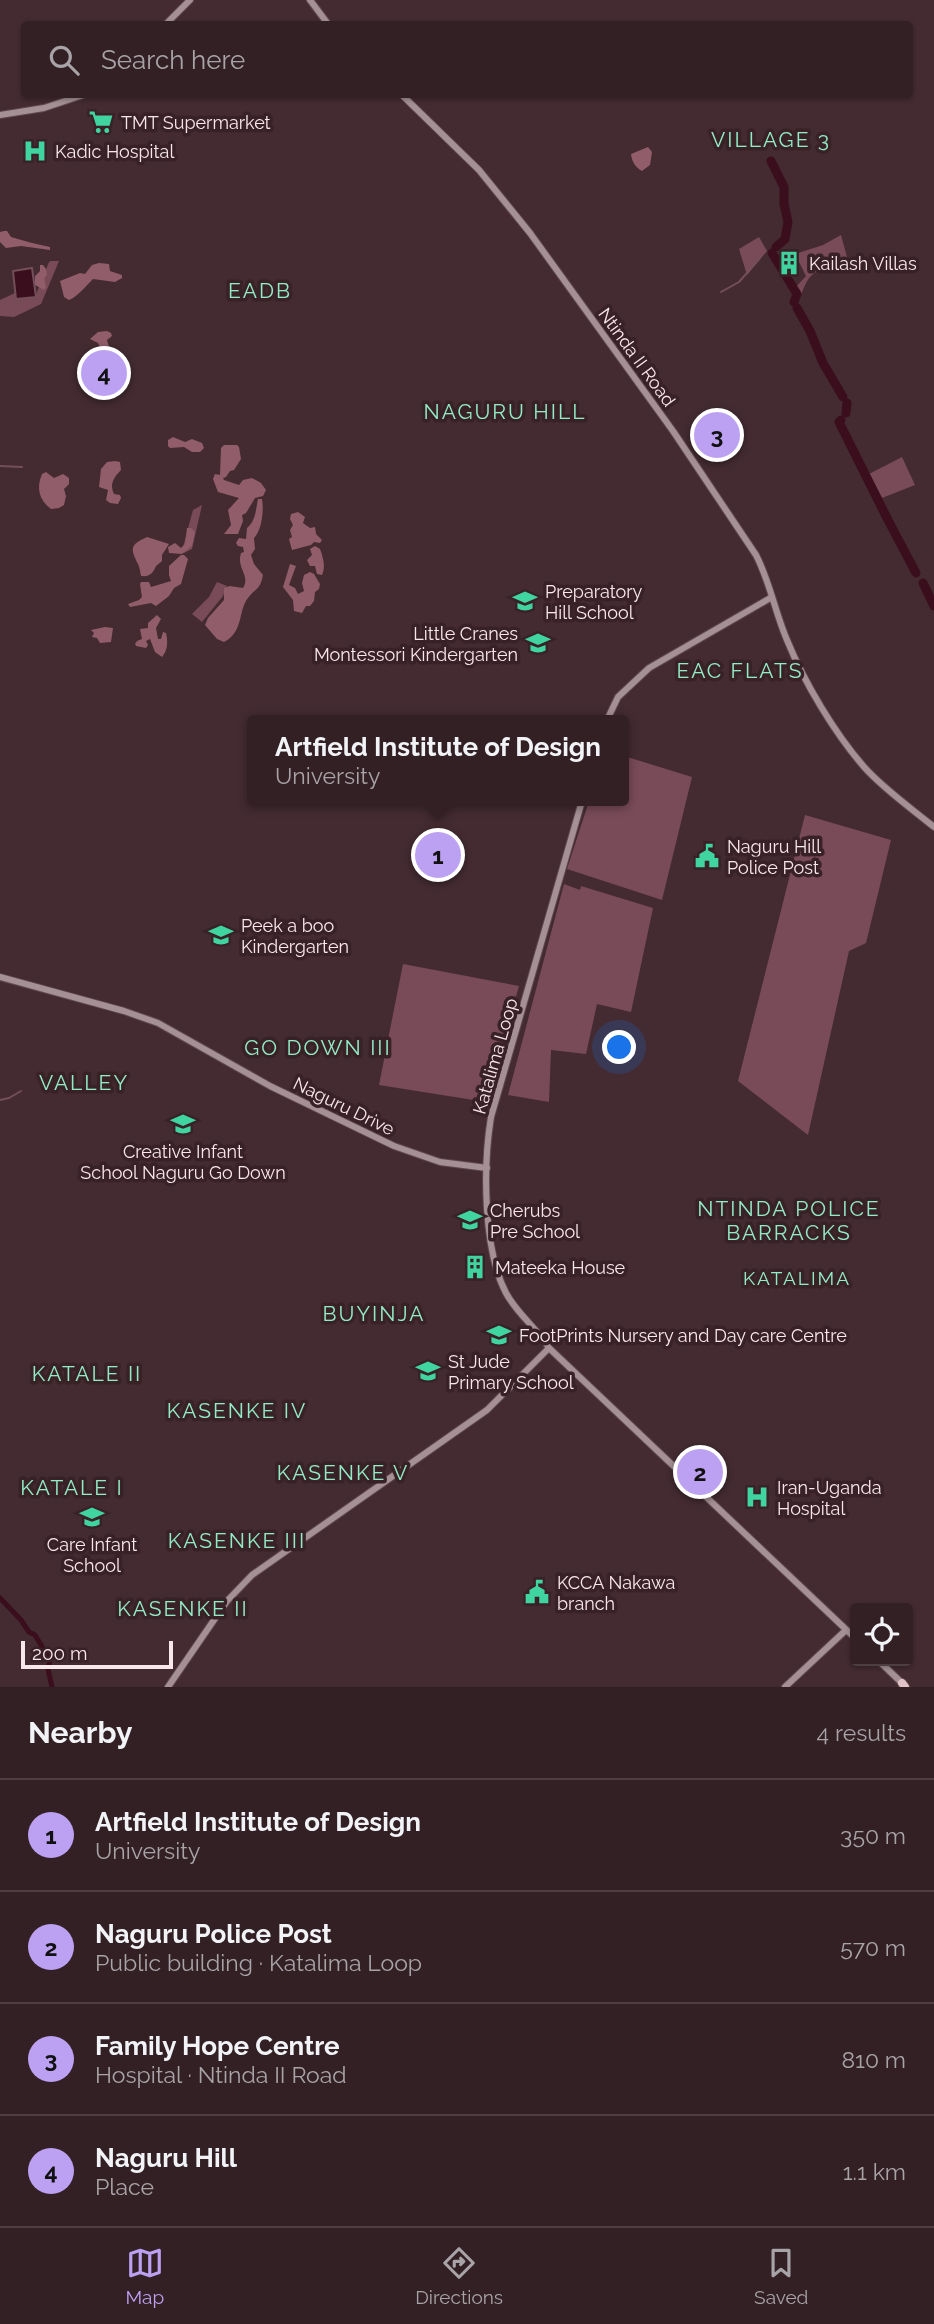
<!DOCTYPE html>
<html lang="en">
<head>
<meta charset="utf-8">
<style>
  body { margin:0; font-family:Raleway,sans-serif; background:#3a282d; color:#f1f3f6 }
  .controls { position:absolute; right:21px; bottom:21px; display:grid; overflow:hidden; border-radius:7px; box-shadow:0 2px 5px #0004 }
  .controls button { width:63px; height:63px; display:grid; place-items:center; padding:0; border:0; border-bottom:2px solid #4d3e42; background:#322025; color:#f1f3f6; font:35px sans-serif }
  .scale { position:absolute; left:21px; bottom:18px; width:152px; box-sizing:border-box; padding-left:7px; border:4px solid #f8e8eb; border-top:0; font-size:19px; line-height:24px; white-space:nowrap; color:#f8e8eb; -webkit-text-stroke:5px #382127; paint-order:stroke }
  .you { position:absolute; left:620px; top:1048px; width:24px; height:24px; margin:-18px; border:5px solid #fff; border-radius:50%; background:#1a73e8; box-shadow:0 0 0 10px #1a73e833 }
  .badge { display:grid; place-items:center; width:46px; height:46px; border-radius:50%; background:#bca0f2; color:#111; font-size:23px; font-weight:700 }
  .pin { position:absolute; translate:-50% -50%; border:4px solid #fff; box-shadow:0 2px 7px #0006 }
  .popup { position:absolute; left:247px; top:715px; width:382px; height:91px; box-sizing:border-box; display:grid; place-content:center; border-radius:7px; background:#322025; filter:drop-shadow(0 2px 5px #0005); font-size:23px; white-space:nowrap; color:#a8a3a7 }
  .popup b { font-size:26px; color:#f1f3f6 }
  .popup::after { content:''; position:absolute; left:50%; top:100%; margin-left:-14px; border:14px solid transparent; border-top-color:#322025 }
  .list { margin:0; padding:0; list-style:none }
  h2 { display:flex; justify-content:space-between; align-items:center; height:91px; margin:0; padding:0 28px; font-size:30px }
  h2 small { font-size:23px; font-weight:400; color:#a8a3a7 }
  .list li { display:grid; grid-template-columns:46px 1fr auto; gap:21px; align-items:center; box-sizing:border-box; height:112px; padding:0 28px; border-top:2px solid #4d3e42 }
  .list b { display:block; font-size:26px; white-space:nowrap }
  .list p { margin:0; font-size:23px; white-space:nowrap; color:#a8a3a7 }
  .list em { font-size:23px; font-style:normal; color:#a8a3a7 }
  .icon { flex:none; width:38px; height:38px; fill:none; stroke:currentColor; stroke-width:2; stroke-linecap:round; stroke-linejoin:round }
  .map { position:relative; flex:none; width:934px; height:1687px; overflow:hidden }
  .search { position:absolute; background:#322025; box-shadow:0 2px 5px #0004; left:21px; right:21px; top:21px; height:77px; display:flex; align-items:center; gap:18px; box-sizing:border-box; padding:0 24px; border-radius:7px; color:#a8a3a7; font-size:26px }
  .sheet { height:539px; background:#322025 }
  nav { display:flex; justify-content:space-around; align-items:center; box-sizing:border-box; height:98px; border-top:2px solid #4d3e42; background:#322025; font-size:19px; color:#a8a3a7 }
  nav a { display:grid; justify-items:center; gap:4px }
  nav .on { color:#bca0f2 }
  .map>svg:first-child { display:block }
</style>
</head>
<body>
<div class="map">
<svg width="934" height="1687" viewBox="0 0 934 1687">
  <rect width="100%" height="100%" fill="#432b31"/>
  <g fill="#794b58">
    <path d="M 841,235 L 850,268 L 818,271 C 807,276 805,286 800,297 L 795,288 L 806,276 L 795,254 L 823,245 Z"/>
    <polygon points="759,237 767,251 747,275 739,249"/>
    <polygon points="51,261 59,261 41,304 14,317 0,316 0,300 15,293 16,299 35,297 49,262"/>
    <polygon points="902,457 915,485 882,498 869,474"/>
    <polygon points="202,505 192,549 184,553 183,547 193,510"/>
    <polygon points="217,582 227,586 223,596 202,622 192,614 209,597"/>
    <polygon points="624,756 692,777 662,900 567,869 589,801 624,801"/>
    <polygon points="805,815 891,840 866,943 849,951 808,1135 738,1081"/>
    <polygon points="564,884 580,890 581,886 653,908 631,1012 597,1004 586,1054 551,1050 549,1102 508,1095"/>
    <polygon points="403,964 519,986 486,1102 379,1085"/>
  </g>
  <g fill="#925d6b">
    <path d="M 648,147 L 652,152 L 650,165 L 642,171 C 635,167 632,162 631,154 Z"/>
    <path d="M 4,231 L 7,231 L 11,237 C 24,241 36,244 50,247 L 50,250 L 21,246 L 6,248 L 0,242 L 0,232 Z"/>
    <path d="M 99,263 L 109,264 L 110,271 L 122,275 L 122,278 L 115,282 L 93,279 C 87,285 76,298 69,300 L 64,297 L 60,281 L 80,273 L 85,274 L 92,265 Z"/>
    <polygon points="40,265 43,265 46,269 47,275 44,278 46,287 44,290 35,285 35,276 40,271"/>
    <polygon points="107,331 111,333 112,336 107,340 109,347 107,351 102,351 98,343 90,339 98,332"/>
    <polygon points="173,437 185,442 192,439 202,443 204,448 200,452 192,452 184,447 170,448 168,446 168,440"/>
    <polygon points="224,445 237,445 239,447 241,459 234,470 230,471 226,477 223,478 224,480 239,485 243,480 252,478 261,483 266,490 263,496 255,498 246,513 242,515 243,521 238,534 224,534 231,525 228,510 239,498 218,492 213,479 215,474 220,475 221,448"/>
    <path d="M 115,461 L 120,462 L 121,470 C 114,477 109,484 114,494 L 120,495 L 121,498 L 118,504 L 110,503 L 106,500 L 108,490 L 99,487 L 101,469 L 107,462 Z"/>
    <path d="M 46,472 L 54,478 L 63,474 L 69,478 L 69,484 L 64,489 L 66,496 L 64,505 L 59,508 L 51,509 C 39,500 36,488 42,474 Z"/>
    <path d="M 258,499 L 262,499 C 264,510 262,530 254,538 L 255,549 L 251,555 L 254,564 L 263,575 C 260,591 255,588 248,598 C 238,610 244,632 224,642 L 217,639 L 205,625 L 208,618 L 224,600 L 224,588 L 230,586 L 243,588 C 251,575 236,569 241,553 L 244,552 L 243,547 L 238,546 L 236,543 L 239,538 L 246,539 L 247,528 C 256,521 256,508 258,499 Z"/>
    <polygon points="298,512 305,517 303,523 310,528 315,527 316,534 322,540 320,543 314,542 311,545 292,550 289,539 292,537 290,530 293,525 290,519 291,514"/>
    <polygon points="187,528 191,528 195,532 192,546 182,554 169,553 168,547 175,543 181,548 185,544"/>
    <path d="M 147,537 L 169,544 L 162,555 L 162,561 L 156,566 C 153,573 150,577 141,576 C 140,572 140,568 138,564 C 130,548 130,545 147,537 Z"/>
    <path d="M 315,546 L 320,549 C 323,557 326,567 322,575 L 317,574 L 315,566 L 310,566 L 307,560 L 312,555 L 310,549 Z"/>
    <polygon points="181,555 184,555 188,559 181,584 174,588 169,596 156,606 151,603 130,607 128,604 139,600 142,597 140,584 141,582 149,582 151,587 171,581 169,575 169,566"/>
    <polygon points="290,564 296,566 289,585 295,588 298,594 304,591 302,583 304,575 310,572 314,574 320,584 319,589 315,592 314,601 310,606 306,606 302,613 294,611 293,600 283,587"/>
    <path d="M 157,615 L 161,619 L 156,628 L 158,639 L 161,639 L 163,632 L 166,633 C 168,641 168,650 162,657 L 155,652 L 150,639 L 146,641 L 148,645 L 146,648 L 136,646 L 135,644 L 137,641 L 142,639 L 140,629 L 148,628 L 148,623 Z"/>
    <polygon points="105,627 113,628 111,642 100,643 97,638 92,637 94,633 91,630"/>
  </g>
  <polygon fill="#3a0e1d" stroke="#734f5b" stroke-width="2" points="32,268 36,297 16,299 13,271"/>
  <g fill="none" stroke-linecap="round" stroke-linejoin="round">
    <g stroke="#734f5b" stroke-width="2">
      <polyline points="721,292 739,282 760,258"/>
      <polyline points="0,466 22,467"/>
      <polyline points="0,1100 9,1098 21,1091"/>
    </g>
    <polyline stroke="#3a0e1d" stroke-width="5" points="0,1598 21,1620 29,1632 35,1635 50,1660 48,1669 52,1687"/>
    <g stroke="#3a0e1d" stroke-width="9">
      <polyline points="771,161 784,187 784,204 788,222 785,239 776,247"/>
      <polyline points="772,253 797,294 794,302"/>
      <polyline points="797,308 810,331 823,363 843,397"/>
      <polyline points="846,413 847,403"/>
      <polyline points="841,420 839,422 888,520 916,573"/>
      <polyline points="923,583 934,606"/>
    </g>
    <g stroke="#60494f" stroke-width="8">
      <g id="secondary">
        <polyline points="310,0 328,24"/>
        <polyline points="166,24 190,0"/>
        <path d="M 401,94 L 479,170 L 530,233 L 673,431 L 756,555 C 770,582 775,612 787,640 C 804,682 835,734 865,768 C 885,790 911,808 934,827"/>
        <polyline points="0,115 44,108 86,94"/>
        <polyline points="607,720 618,697 649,668 772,597"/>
        <path d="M 582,801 L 491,1117 C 483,1166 483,1249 506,1293 C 517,1314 537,1328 549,1348 L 855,1638"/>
        <polyline points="0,977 124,1011 158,1023 270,1086 394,1146 440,1162 487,1168"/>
        <polyline points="879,1661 905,1686"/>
        <polyline points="168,1687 227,1601 252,1575 487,1410 549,1348"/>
        <polyline points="785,1687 846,1630"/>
      </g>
    </g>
    <g stroke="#60494f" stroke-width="10">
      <polyline id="highway" points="902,1683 905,1687"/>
    </g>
    <use href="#secondary" stroke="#a59195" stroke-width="6"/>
    <use href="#highway" stroke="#e1c2c9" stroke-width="8"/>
  </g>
  <defs>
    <g id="supermarket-bare" transform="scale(1.89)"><path d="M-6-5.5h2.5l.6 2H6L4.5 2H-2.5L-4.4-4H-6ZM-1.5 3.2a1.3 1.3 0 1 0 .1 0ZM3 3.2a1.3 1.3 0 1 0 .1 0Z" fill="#40d4a1" stroke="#382127" stroke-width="2.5" paint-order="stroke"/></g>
    <g id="hospital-bare" transform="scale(1.89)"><path d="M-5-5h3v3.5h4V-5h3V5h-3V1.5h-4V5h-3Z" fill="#40d4a1" stroke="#382127" stroke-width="2.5" paint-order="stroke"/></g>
    <g id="building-bare" transform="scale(1.89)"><path d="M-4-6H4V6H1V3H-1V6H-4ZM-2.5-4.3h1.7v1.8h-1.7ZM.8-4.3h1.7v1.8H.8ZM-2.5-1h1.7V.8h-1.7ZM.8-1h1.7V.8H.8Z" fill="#40d4a1" stroke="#382127" stroke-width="2.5" paint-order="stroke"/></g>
    <g id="school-bare" transform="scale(1.89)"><path d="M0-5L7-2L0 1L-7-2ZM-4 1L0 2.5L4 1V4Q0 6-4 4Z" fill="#40d4a1" stroke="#382127" stroke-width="2.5" paint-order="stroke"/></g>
    <g id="civic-bare" transform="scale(1.89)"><path d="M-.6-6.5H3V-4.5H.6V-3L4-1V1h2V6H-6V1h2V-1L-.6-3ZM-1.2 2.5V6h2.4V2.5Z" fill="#40d4a1" stroke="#382127" stroke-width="2.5" paint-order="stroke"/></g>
  </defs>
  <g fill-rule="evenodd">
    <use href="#supermarket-bare" x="101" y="122"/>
    <use href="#hospital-bare" x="35" y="151"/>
    <use href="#building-bare" x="789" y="263"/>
    <use href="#school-bare" x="525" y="601"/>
    <use href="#school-bare" x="538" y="643"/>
    <use href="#civic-bare" x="707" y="856"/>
    <use href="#school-bare" x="221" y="935"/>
    <use href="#school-bare" x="183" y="1124"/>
    <use href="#school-bare" x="470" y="1220"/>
    <use href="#building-bare" x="475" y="1267"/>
    <use href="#school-bare" x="499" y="1335"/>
    <use href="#school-bare" x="428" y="1371"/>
    <use href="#hospital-bare" x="757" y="1497"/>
    <use href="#school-bare" x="92" y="1517"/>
    <use href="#civic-bare" x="537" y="1592"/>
  </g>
  <g text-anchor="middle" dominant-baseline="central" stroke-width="7" stroke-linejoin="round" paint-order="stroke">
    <g font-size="18" fill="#f8e8eb" stroke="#382127" text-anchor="start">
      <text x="121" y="122">TMT Supermarket</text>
      <text x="55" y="151">Kadic Hospital</text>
      <text x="809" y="263">Kailash Villas</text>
      <text x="545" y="591">Preparatory<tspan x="545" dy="21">Hill School</tspan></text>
      <text x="518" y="633" text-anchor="end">Little Cranes<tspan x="518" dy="21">Montessori Kindergarten</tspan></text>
      <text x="727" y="846">Naguru Hill<tspan x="727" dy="21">Police Post</tspan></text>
      <text x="241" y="925">Peek a boo<tspan x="241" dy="21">Kindergarten</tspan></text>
      <text x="183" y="1151" text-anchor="middle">Creative Infant<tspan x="183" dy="21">School Naguru Go Down</tspan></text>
      <text x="490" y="1210">Cherubs<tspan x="490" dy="21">Pre School</tspan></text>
      <text x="495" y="1267">Mateeka House</text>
      <text x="519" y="1335">FootPrints Nursery and Day care Centre</text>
      <text x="448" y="1361">St Jude<tspan x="448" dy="21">Primary School</tspan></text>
      <text x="777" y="1487">Iran-Uganda<tspan x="777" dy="21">Hospital</tspan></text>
      <text x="92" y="1544" text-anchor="middle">Care Infant<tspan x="92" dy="21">School</tspan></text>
      <text x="557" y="1582">KCCA Nakawa<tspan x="557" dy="21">branch</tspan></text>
    </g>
    <g font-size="18" fill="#f8e8eb" stroke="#382127">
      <text transform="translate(637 357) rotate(54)">Ntinda II Road</text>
      <text transform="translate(495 1056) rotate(-74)">Katalima Loop</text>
      <text transform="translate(344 1106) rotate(26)">Naguru Drive</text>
    </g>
    <g font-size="19" letter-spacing="2" fill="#93ebc6" stroke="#382127">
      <text x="797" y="1278">KATALIMA</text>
    </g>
    <g font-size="21" letter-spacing="2" fill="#93ebc6" stroke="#382127">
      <text x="771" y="139">VILLAGE 3</text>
      <text x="260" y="290">EADB</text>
      <text x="505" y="411">NAGURU HILL</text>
      <text x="740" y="670">EAC FLATS</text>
      <text x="318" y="1047">GO DOWN III</text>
      <text x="84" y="1082">VALLEY</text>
      <text x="789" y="1208">NTINDA POLICE<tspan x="789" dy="24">BARRACKS</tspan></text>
      <text x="374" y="1313">BUYINJA</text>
      <text x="87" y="1373">KATALE II</text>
      <text x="237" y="1410">KASENKE IV</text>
      <text x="343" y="1472">KASENKE V</text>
      <text x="72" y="1487">KATALE I</text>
      <text x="237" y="1540">KASENKE III</text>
      <text x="183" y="1608">KASENKE II</text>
    </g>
  </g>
</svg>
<div class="controls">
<button><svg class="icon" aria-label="locate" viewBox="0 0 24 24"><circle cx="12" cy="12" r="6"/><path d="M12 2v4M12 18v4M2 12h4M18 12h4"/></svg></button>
</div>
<div class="scale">200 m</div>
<div class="you"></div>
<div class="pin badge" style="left:438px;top:855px">1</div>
<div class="popup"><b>Artfield Institute of Design</b>University</div>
<div class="pin badge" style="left:700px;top:1472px">2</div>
<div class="pin badge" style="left:717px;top:435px">3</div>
<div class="pin badge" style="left:104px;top:373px">4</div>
<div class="search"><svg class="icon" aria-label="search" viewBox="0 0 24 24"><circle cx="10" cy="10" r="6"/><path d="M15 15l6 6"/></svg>Search here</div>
</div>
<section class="sheet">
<h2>Nearby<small>4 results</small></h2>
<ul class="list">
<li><span class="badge">1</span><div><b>Artfield Institute of Design</b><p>University</p></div><em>350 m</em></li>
<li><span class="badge">2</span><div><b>Naguru Police Post</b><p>Public building · Katalima Loop</p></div><em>570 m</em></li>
<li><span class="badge">3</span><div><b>Family Hope Centre</b><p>Hospital · Ntinda II Road</p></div><em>810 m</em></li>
<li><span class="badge">4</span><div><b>Naguru Hill</b><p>Place</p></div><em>1.1 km</em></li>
</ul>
</section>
<nav>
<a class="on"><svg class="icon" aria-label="map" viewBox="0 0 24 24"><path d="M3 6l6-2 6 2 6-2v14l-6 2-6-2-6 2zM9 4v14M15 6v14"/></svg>Map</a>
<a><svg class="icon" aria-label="directions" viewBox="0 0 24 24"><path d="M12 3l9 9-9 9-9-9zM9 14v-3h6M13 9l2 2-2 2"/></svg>Directions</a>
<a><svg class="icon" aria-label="saved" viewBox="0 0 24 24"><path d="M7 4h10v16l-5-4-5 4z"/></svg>Saved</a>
</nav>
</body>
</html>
